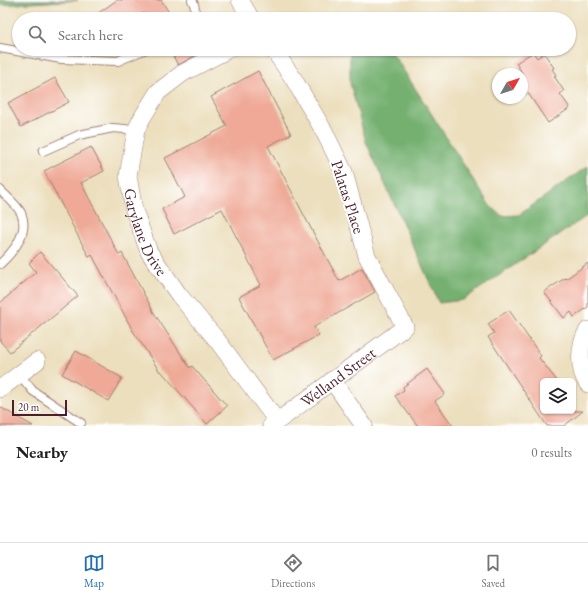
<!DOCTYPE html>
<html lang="en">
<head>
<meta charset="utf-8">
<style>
  body { margin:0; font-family:"EB Garamond",serif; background:#f2f2f2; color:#202124 }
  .controls { position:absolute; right:12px; bottom:12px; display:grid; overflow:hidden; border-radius:6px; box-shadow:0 1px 3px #0004 }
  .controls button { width:36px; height:36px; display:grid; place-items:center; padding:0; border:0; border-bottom:1px solid #e0e0e0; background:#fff; color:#202124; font:20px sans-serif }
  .compass { position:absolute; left:492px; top:68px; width:36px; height:36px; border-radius:50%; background:#fff; box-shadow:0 1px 3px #0004; rotate:51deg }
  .scale { position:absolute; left:12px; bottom:10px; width:55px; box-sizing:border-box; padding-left:4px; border:2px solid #4a1f2b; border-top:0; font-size:11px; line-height:14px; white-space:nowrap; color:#4a1f2b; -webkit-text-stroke:3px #fff; paint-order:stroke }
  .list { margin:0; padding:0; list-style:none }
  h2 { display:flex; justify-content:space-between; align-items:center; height:52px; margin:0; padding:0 16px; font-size:17px }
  h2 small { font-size:13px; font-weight:400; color:#757577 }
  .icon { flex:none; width:22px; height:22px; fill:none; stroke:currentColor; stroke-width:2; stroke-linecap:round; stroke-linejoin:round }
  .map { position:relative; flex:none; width:588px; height:426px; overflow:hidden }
  .search { position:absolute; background:#fff; box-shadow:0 1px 3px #0004; left:12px; right:12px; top:12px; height:44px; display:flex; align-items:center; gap:10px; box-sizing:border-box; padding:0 14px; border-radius:22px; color:#757577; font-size:15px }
  .sheet { height:116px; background:#fff }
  nav { display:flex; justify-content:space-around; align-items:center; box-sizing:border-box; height:56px; border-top:1px solid #e0e0e0; background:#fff; font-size:11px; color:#757577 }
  nav a { display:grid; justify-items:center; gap:2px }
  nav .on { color:#1f6fb2 }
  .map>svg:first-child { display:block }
</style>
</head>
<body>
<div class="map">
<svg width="588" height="426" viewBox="0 0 588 426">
  <rect width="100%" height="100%" fill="#fff"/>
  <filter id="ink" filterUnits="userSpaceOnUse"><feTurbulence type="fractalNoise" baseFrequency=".025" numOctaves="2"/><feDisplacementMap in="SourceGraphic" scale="8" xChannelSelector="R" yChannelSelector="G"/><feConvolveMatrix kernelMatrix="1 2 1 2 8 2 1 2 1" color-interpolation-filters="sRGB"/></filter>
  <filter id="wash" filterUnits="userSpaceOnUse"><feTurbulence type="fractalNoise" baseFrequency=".012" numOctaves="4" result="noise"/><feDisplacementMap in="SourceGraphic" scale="16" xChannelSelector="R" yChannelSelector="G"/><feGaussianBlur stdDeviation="0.9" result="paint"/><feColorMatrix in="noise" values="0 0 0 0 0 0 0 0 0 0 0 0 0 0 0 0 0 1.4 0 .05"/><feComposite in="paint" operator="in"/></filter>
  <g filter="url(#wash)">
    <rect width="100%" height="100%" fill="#ecdfbd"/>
    <g fill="#74b06f" stroke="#5f684d">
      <polygon points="0,0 78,0 0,5"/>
      <polygon points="350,49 390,49 490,206 502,216 519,215 588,166 588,215 463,300 439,303 366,142 350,83"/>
    </g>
    <g id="blocks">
      <g fill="#efa996">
        <polygon points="117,0 161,0 173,19 148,19 144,13 135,19 90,19"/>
        <polygon points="169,49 207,49 178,65"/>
        <polygon points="533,52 537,58 544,53 554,68 552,69 556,75 554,76 564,91 560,94 570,108 548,123 528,93 522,96 522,73 516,63"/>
        <polygon points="258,71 291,134 268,146 306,219 339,281 362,268 375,292 314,327 319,335 273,360 239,297 261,285 222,209 174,234 162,209 185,197 165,158 227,126 211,97"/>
        <polygon points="55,78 69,102 21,127 8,103"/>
        <polygon points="91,147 104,171 81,183 119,255 122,253 154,313 190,368 192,366 227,406 207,424 161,371 160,372 133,331 92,255 89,257 44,171"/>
        <polygon points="40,252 78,296 10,352 0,341 0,303 36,272 29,263"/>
        <polygon points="588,263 588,307 574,317 571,312 564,318 544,292 565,278 566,279"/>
        <polygon points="509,310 541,356 539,358 557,381 543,381 543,411 583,411 564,426 547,426 488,337 494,333 488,324"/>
        <polygon points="76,351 122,378 108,401 62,374"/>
        <polygon points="427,369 445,394 435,401 453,426 418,426 395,396 404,390 403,387"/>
        <polygon points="0,407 33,426 0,426"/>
      </g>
    </g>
  </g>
  <g filter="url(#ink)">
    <use href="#blocks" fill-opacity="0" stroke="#9b7f74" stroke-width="1"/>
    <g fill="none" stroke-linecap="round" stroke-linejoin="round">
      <g stroke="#9b7f74" stroke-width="10">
        <g id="lane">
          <path d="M 191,19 C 196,12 196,7 192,0"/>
          <polyline points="0,48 61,59 118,61 146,49"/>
          <polyline points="43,151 79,135 113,128 136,130"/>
          <path d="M 0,190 C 7,197 16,204 21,213 C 30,233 13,252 0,264"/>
          <polyline points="19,374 33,391 81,423"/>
        </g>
      </g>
      <g stroke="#9b7f74" stroke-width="18">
        <g id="street">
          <polyline points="240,0 251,19"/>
          <path id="s1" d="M 229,49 L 183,73 L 158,92 L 142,118 L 136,130 L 128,176 L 134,210 L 149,252 L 179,295 L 217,340 L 277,421"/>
          <path d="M 588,330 C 578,345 578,370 588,384"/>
          <polyline points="332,380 364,426"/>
          <polyline points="0,389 37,361"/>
          <path id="s2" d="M 271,426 L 405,327 L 367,256 L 344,172 L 324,131 L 293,78 L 273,49"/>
        </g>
      </g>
      <use href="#lane" stroke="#fff" stroke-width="8"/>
      <use href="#street" stroke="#fff" stroke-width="17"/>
    </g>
  </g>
  <g text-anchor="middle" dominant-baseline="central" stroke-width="4" stroke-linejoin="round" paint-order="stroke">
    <g font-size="16" fill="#4a1f2b" stroke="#fff">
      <text transform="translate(348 197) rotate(72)">Palatas Place</text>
      <text stroke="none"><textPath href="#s1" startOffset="233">Garylane Drive</textPath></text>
      <text stroke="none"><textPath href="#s2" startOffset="83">Welland Street</textPath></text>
    </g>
  </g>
</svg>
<div class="controls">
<button><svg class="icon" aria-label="layers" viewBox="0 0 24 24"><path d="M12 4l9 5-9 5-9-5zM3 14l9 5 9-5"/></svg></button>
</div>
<svg class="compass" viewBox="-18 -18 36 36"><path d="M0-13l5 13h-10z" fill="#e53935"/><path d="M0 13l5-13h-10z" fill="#757577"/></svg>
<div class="scale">20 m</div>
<div class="search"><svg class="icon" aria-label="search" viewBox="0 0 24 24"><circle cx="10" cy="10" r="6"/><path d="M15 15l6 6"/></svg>Search here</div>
</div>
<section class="sheet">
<h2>Nearby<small>0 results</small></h2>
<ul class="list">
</ul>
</section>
<nav>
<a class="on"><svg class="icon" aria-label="map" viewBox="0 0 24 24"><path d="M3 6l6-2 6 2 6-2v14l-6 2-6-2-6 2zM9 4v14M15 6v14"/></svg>Map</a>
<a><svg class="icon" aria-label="directions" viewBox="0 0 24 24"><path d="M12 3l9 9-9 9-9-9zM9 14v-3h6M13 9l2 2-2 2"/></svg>Directions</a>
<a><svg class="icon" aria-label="saved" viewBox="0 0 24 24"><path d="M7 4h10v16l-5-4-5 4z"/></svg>Saved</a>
</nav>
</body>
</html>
